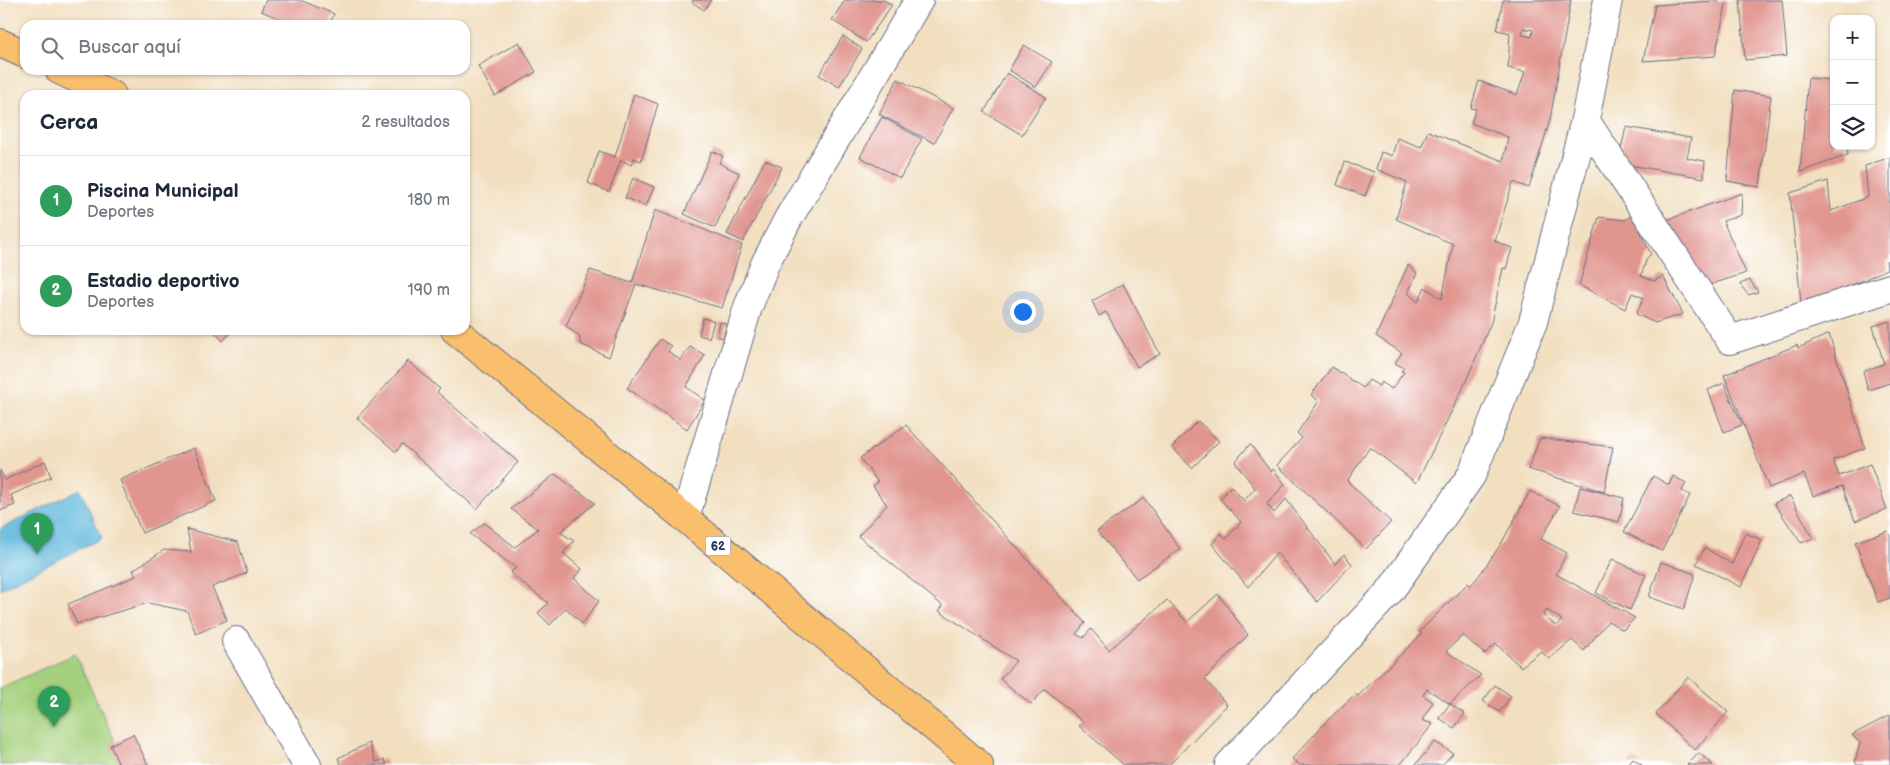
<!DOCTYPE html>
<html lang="es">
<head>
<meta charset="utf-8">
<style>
  body { margin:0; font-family:"Balsamiq Sans",sans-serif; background:#f6f6f7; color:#1f2937 }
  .controls { position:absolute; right:15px; top:15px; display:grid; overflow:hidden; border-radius:10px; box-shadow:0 1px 4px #0004 }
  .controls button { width:45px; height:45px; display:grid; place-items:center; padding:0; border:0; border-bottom:1px solid #e0e1e3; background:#fff; color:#1f2937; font:25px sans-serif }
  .you { position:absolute; left:1022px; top:311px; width:18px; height:18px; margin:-12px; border:4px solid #fff; border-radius:50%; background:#1a73e8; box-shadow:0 0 0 8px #1a73e833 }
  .badge { display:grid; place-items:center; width:32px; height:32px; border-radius:50%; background:#b5179e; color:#fff; font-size:16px; font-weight:700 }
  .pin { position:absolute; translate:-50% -41px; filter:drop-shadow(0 1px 2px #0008) }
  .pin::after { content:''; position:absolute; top:26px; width:18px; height:15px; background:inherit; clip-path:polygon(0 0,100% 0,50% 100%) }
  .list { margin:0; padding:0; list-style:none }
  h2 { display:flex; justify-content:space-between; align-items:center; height:65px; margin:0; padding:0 20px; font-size:21px }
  h2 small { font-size:16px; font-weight:400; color:#747a83 }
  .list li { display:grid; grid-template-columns:32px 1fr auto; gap:15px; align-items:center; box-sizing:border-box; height:90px; padding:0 20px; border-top:1px solid #e0e1e3 }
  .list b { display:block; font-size:19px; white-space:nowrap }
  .list p { margin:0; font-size:16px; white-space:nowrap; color:#747a83 }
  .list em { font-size:16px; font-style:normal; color:#747a83 }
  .icon { flex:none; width:28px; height:28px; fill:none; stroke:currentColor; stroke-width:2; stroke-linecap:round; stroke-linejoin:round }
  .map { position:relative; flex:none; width:1890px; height:765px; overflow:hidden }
  .search { position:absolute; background:#fff; box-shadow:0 1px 4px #0004; left:20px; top:20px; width:450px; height:55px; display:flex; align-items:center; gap:12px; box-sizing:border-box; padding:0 18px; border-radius:15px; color:#747a83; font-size:19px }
  .panel { position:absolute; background:#fff; box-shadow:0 1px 4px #0004; left:20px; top:90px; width:450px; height:245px; border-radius:15px }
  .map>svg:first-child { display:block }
</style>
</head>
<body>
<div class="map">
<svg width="1890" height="765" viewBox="0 0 1890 765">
  <rect width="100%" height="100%" fill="#fff"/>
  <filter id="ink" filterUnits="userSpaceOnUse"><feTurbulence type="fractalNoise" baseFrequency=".02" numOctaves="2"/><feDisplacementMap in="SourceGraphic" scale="10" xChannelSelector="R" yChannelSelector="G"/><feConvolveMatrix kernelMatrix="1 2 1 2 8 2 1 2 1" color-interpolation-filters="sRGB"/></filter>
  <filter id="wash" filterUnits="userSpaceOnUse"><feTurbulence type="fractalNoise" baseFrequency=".0096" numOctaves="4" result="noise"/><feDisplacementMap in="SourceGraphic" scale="20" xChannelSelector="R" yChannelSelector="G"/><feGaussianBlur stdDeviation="1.12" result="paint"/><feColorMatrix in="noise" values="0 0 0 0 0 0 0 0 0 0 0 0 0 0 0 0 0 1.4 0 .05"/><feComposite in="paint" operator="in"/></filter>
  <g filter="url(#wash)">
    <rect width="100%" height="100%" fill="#f2dfc0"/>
    <polygon fill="#a5d17e" stroke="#60806e" points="75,654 126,765 0,765 0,688"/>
    <polygon fill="#5eb8db" stroke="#3c749c" points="80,489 102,538 0,589 0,529"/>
    <g id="blocks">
      <g fill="#e1958f" fill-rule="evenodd">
        <polygon points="266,0 300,0 334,14 329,25 295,25 261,11"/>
        <polygon points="693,0 711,0 704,10 692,2"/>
        <polygon points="845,0 884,0 892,5 866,42 832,20"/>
        <path d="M 1503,0 L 1571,0 L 1550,120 L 1529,188 L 1513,182 L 1495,241 L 1512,248 L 1506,269 L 1503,268 L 1491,323 L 1462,390 L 1419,478 L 1416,483 L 1370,447 L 1347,481 L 1391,522 L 1366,549 L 1277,465 L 1302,438 L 1297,433 L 1319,401 L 1311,395 L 1332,367 L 1363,388 L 1369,380 L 1379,386 L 1381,382 L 1392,389 L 1404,372 L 1401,371 L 1404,368 L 1395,363 L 1402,353 L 1376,336 L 1408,265 L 1417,273 L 1408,293 L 1418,302 L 1425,287 L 1442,299 L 1453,244 L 1396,219 L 1407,182 L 1376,169 L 1381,152 L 1392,156 L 1397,138 L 1421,147 L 1428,131 L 1503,161 L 1508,137 L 1471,123 L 1476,109 L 1471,108 L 1479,81 L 1517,95 L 1525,72 L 1508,68 L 1510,33 L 1497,30 ZM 1523,28 L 1533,30 L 1532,37 L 1522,35 Z"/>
        <polygon points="1727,0 1715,56 1643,61 1655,5"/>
        <polygon points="1740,0 1782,0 1787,56 1745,60"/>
        <polygon points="843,36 862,49 839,87 819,75"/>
        <polygon points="519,42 536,72 495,96 478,66"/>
        <polygon points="1024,45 1052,62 1036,87 1009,70"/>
        <polygon points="1007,73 1046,97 1022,135 984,112"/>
        <polygon points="1808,78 1834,80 1834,146 1847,146 1848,155 1800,172"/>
        <polygon points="898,79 953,108 934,143 879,114"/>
        <polygon points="1735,90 1771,96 1760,187 1727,181"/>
        <polygon points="634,94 658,104 641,161 634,158 631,165 621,160 609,192 588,183 599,151 615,157"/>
        <polygon points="882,117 922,139 900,178 860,157"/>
        <polygon points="1626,127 1691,138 1687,158 1705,161 1704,178 1618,163"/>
        <polygon points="712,151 723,156 719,163 739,173 715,228 684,214"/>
        <polygon points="1890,157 1890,260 1886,261 1887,269 1839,291 1801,303 1790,193 1828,181 1831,211 1868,197 1865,166"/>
        <polygon points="765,160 782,167 743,242 727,234"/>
        <polygon points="1345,162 1374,172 1365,196 1337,185"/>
        <polygon points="633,178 654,187 646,206 625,198"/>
        <polygon points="1742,193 1741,215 1723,221 1746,273 1703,287 1664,221"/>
        <polygon points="655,210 742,245 722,308 636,284 609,357 580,344 580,337 566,326 590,270 632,283"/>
        <polygon points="1632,215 1651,254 1647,258 1641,276 1654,281 1663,276 1683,314 1655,323 1636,314 1644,298 1632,293 1625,309 1579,285 1599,217 1625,220"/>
        <polygon points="1750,280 1758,292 1748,295 1740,284"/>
        <polygon points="1123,284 1160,354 1137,367 1106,312 1099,316 1092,301"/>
        <polygon points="703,318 714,321 709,338 699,335"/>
        <polygon points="1890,321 1890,383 1868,390 1863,371 1884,364 1873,326"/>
        <polygon points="720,322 727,324 723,338 717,336"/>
        <polygon points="212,330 233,330 223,341"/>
        <polygon points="1829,334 1865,448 1833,460 1839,476 1870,464 1887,509 1855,521 1842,486 1813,496 1804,474 1769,488 1724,375 1797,345 1798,348"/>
        <polygon points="660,339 671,346 668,351 680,360 690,347 705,355 686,387 705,400 687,429 627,388"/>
        <polygon points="408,361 440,389 437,392 518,462 477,509 402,444 396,452 357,418"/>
        <polygon points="1724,383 1742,425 1724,432 1708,390"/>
        <polygon points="1198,421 1219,441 1192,468 1172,447"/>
        <polygon points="906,425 1085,623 1076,634 1083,638 1091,629 1109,650 1167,600 1187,622 1218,594 1248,635 1205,679 1227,705 1169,765 1124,765 1079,726 1083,722 1045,689 1031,704 1000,679 1016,661 939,611 943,606 858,536 887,505 873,486 878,482 860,458"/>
        <polygon points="1540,438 1613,447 1604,492 1528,469"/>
        <polygon points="1250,444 1271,472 1273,469 1285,484 1267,504 1274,513 1286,499 1335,564 1344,554 1352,564 1317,602 1277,553 1248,587 1212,544 1221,533 1226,539 1241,522 1220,499 1231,486 1244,501 1255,488 1235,462"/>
        <polygon points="194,448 216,501 142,533 120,480"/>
        <polygon points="45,461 51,477 11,495 15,505 0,511 0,470 5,480"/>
        <polygon points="555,474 595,503 560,532 574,541 563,553 582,569 574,578 599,601 582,624 566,608 550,625 538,613 548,603 510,573 516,568 470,534 484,523 515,547 538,529 511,509"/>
        <polygon points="1653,476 1669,485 1673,476 1686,483 1682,491 1690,495 1662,551 1624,532"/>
        <polygon points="1580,487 1624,498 1619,522 1574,511"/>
        <path d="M 1530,491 L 1560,506 L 1541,539 L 1567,553 L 1556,574 L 1635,618 L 1623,630 L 1608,621 L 1584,651 L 1572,640 L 1549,659 L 1541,651 L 1521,667 L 1496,644 L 1484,654 L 1463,635 L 1446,651 L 1481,675 L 1450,704 L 1427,689 L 1423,695 L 1433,702 L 1422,720 L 1433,724 L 1400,765 L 1300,765 L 1292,759 L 1325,723 L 1355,694 L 1358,696 L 1422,634 L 1419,632 L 1468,583 L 1470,586 L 1478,577 L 1501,544 ZM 1547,610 L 1562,620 L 1556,626 L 1543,615 Z"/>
        <polygon points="1790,496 1813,538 1801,543 1774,503"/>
        <polygon points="1144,498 1180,549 1137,579 1097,531"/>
        <polygon points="187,529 238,542 247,573 212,587 227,620 196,634 187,611 148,603 77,624 68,604 136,576 133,570 164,550 191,552"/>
        <polygon points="1888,531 1890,536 1890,598 1878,602 1855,542"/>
        <polygon points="1745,533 1762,540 1741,587 1696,564 1705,548 1732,564"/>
        <polygon points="1612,559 1646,575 1630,610 1596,593"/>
        <polygon points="1661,562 1695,574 1684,609 1649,597"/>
        <polygon points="1688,677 1728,712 1695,750 1656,714"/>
        <polygon points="1495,685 1511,696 1500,712 1483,701"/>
        <polygon points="1450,704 1465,714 1454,728 1439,718"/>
        <polygon points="1890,715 1890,765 1857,765 1855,762 1860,743 1852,735"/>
        <polygon points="133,734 148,765 119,765 110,745"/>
        <polygon points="1435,742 1453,753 1442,765 1415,765"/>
        <polygon points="369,743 376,762 384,759 387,765 341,765 338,758"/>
        <polygon points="1699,753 1713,765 1687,765"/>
        <polygon points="1633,759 1642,765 1628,765"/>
      </g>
    </g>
  </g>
  <g filter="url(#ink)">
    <use href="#blocks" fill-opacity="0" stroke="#666d80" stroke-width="1"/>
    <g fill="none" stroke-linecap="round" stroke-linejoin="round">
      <g stroke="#666d80" stroke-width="30">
        <g id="minor">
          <polyline points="1585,120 1730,340 1890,288"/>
          <polyline points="685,518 748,307 765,264 788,219 919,0"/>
          <polyline points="236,641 307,765"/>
          <polyline points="1229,765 1390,591 1471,476 1533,322 1585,120 1608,0"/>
        </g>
      </g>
      <g stroke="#666d80" stroke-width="30">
        <g id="major">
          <polyline points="0,43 25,54"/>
          <polyline points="59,70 112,95"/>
          <polyline points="455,330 685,518 979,765"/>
        </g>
      </g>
      <use href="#minor" stroke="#fff" stroke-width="28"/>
      <use href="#major" stroke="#f9bf6d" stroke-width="28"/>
    </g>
  </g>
  <g text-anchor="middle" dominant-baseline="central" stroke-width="4" stroke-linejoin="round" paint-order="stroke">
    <rect fill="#fff" stroke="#5f6d8e" stroke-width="1" x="705.5" y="536.5" width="25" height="19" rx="4"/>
    <g font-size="12" font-weight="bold" fill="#1b2f5e">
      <text x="718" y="546">62</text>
    </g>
  </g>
</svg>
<div class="controls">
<button>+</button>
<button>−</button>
<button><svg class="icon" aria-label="layers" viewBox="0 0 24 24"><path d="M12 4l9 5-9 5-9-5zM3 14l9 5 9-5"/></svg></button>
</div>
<div class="you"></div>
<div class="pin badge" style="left:37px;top:554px;background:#2e9e5b">1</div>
<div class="pin badge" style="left:54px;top:727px;background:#2e9e5b">2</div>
<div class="search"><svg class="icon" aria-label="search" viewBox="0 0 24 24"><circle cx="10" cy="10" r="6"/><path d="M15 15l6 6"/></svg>Buscar aquí</div>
<section class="panel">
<h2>Cerca<small>2 resultados</small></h2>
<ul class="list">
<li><span class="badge" style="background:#2e9e5b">1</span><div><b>Piscina Municipal</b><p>Deportes</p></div><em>180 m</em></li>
<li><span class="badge" style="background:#2e9e5b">2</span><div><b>Estadio deportivo</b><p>Deportes</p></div><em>190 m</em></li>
</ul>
</section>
</div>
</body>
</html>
